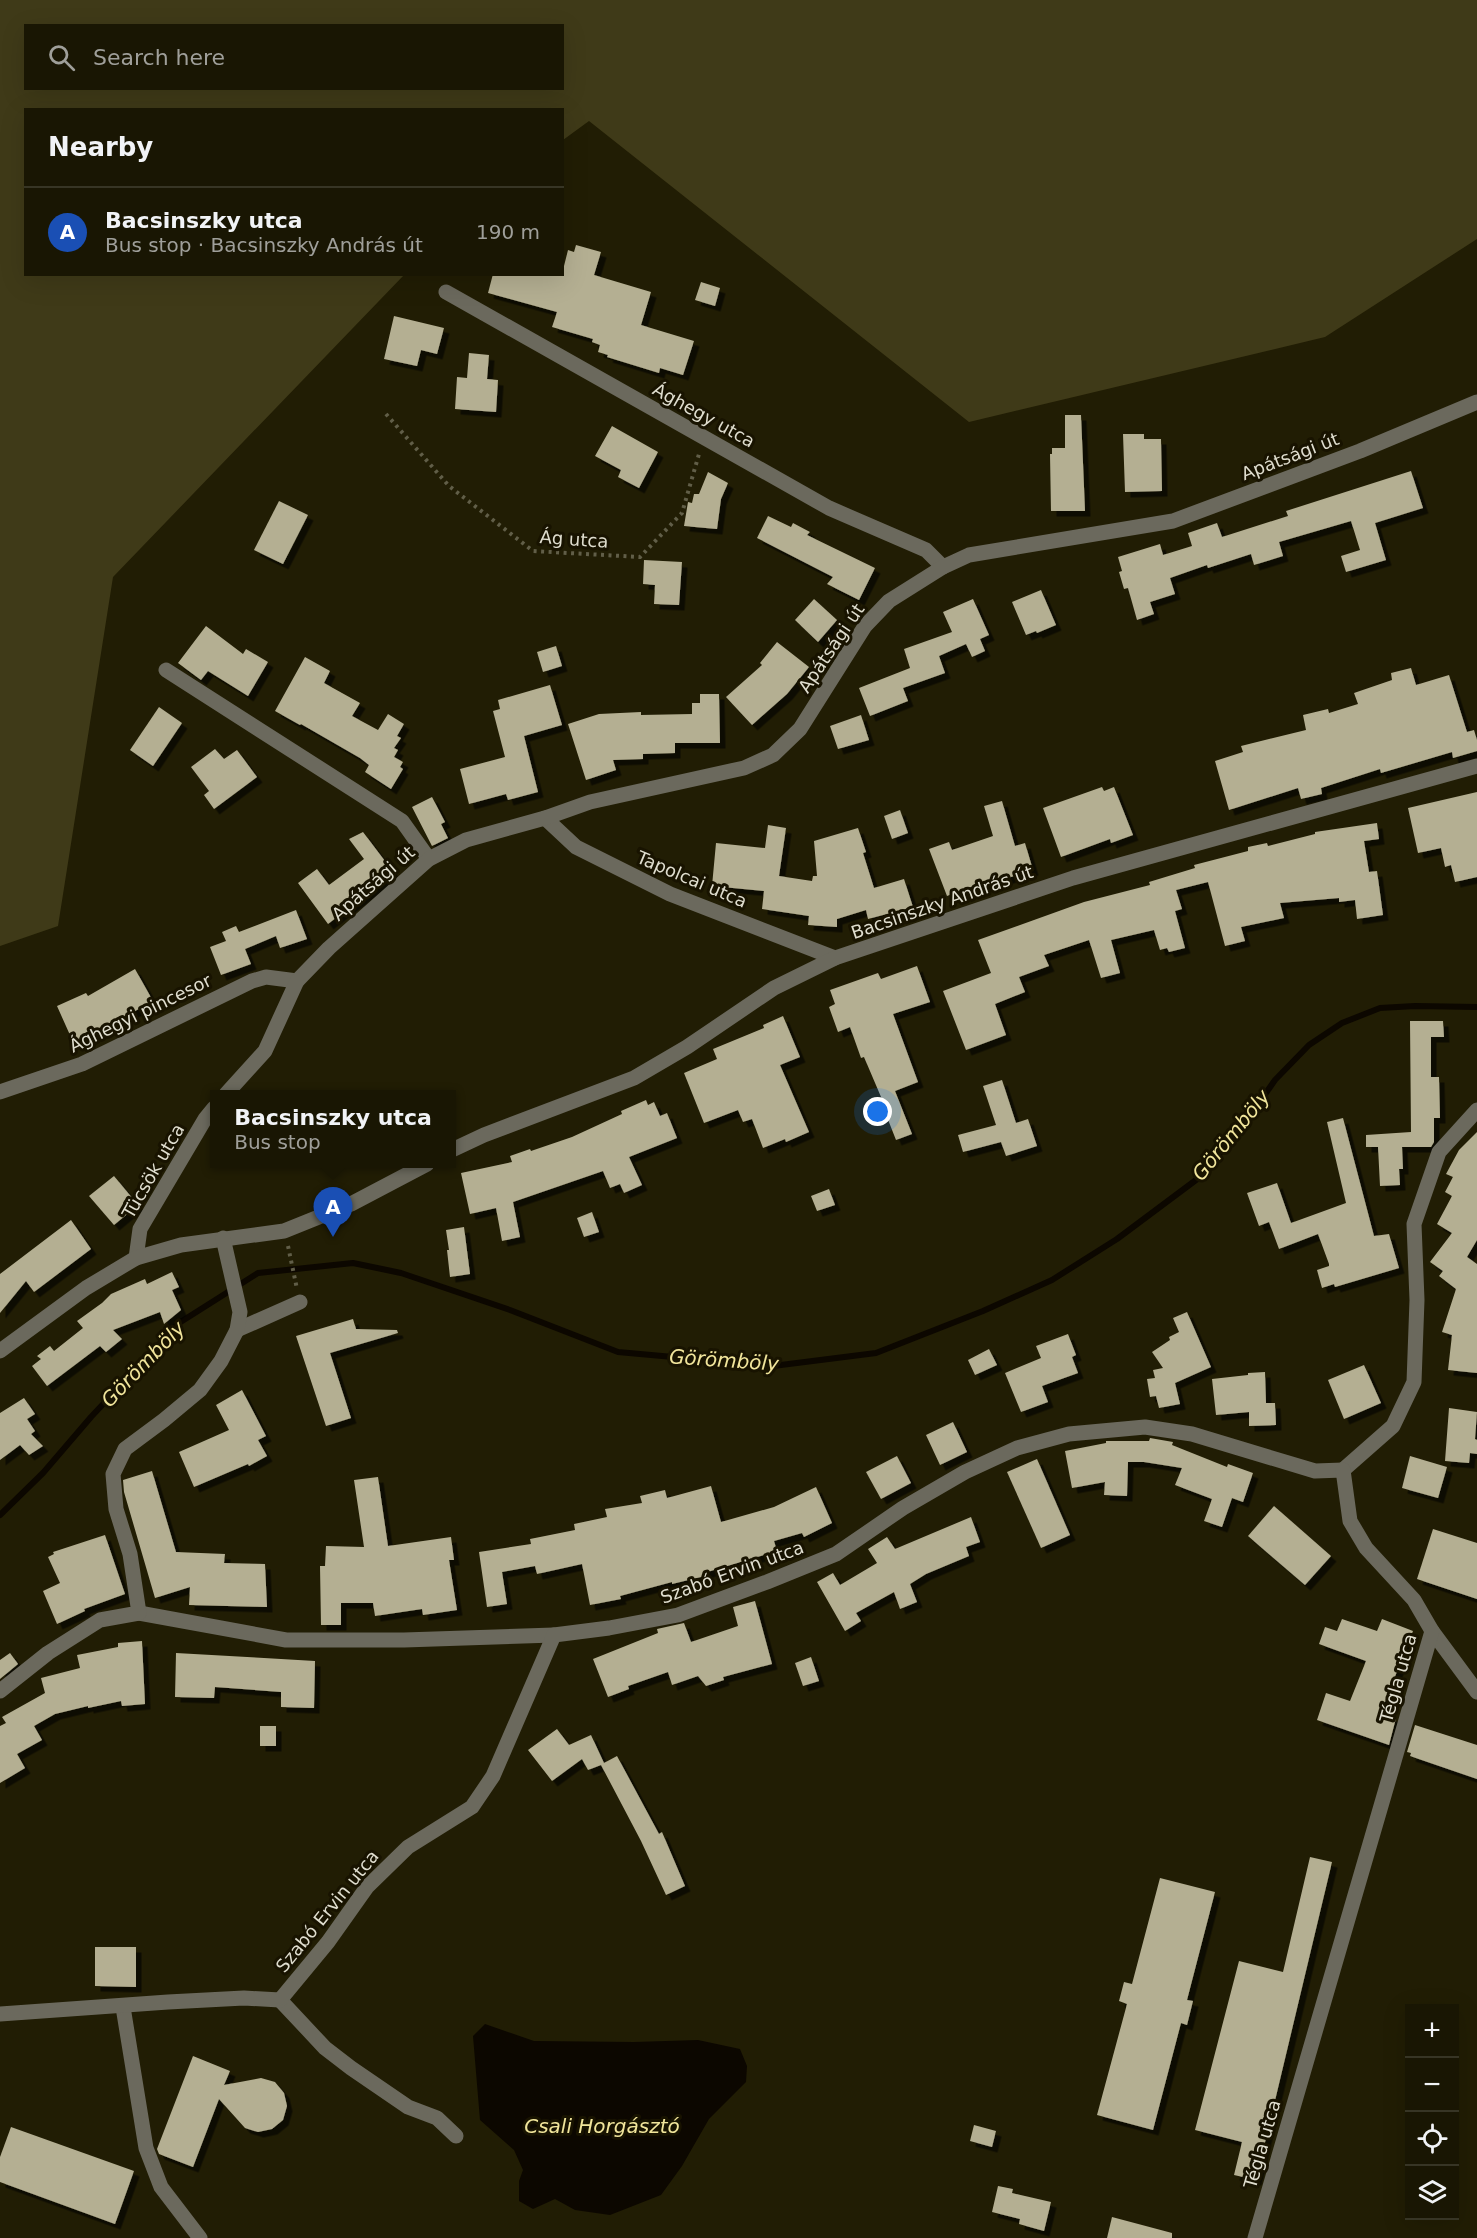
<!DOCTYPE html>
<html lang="en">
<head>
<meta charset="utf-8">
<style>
  body { margin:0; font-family:"DejaVu Sans",sans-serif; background:#262312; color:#f1f3f6 }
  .controls { position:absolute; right:18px; bottom:18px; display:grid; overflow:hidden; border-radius:0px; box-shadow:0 6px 24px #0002 }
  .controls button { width:54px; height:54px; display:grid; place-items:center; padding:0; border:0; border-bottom:2px solid #373525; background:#191603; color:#f1f3f6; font:30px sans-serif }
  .you { position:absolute; left:878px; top:1112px; width:21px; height:21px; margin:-15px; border:4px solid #fff; border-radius:50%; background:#1a73e8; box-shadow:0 0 0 9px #1a73e833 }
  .badge { display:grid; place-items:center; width:39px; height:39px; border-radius:50%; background:#2563eb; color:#fff; font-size:20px; font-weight:700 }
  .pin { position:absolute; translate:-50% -50px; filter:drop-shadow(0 2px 3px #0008) }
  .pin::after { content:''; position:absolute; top:32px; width:21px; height:18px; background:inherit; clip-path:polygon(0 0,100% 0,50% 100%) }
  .popup { position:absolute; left:210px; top:1090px; width:246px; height:78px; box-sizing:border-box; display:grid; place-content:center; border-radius:0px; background:#191603; filter:drop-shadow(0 2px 4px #0005); font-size:20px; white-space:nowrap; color:#9f9f9a }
  .popup b { font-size:22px; color:#f1f3f6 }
  .popup::after { content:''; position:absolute; left:50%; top:100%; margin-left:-12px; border:12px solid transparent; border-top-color:#191603 }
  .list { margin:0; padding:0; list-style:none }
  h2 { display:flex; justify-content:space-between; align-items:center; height:78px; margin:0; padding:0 24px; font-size:26px }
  h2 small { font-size:20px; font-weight:400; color:#9f9f9a }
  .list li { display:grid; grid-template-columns:39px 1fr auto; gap:18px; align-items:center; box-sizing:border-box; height:90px; padding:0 24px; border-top:2px solid #373525 }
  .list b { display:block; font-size:22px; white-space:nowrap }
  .list p { margin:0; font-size:20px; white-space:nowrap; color:#9f9f9a }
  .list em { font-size:20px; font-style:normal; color:#9f9f9a }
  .icon { flex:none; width:33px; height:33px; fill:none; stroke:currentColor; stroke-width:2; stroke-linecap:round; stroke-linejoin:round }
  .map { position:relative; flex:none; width:1477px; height:2238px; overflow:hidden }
  .search { position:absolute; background:#191603; box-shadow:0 6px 24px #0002; left:24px; top:24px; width:540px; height:66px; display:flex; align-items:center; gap:15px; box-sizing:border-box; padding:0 21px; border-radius:0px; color:#9f9f9a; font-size:22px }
  .panel { position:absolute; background:#191603; box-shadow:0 6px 24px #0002; left:24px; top:108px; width:540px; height:168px; border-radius:0px }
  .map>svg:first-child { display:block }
</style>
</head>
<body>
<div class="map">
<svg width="1477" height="2238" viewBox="0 0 1477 2238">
  <defs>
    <filter id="shadow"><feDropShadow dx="5.5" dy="5.5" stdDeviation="0" flood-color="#0009"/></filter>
  </defs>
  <rect width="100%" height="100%" fill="#211d04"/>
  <path fill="#3f3a18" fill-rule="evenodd" d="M 0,0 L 1477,0 L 1477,239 L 1325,337 L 969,422 L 589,121 L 563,140 L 562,110 L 26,110 L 26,274 L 404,275 L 113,577 L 58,926 L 0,946 ZM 26,26 L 562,26 L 562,88 L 26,88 Z"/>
  <polygon fill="#0c0700" points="485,2024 534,2041 634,2042 698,2040 740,2049 747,2066 746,2082 709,2119 682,2166 661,2195 610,2215 575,2210 555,2199 533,2209 519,2201 519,2181 523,2170 514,2150 480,2120 473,2036"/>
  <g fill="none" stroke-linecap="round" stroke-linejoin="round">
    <polyline stroke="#0c0700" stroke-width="6" points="0,1515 43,1473 91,1417 179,1323 258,1273 353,1263 401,1273 510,1310 618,1352 773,1366 876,1353 983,1311 1052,1280 1117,1239 1200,1177 1245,1123 1275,1080 1309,1045 1342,1023 1380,1008 1415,1006 1477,1007"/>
  </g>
  <g fill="#b4af92" filter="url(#shadow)">
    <polygon points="576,245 601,252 594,275 651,292 641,325 694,341 683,375 660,368 659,373 607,357 608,355 598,352 600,345 592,342 593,339 552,327 557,312 488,293 493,274 562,274 568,250 574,252"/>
    <polygon points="701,282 720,288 715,306 695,300"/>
    <polygon points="394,316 444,328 437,354 421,350 417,366 384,359"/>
    <polygon points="469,353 489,355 487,379 498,380 496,412 455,409 457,377 467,378"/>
    <polygon points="1065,415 1081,415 1085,511 1051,511 1050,454 1052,454 1052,448 1065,448"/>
    <polygon points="612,426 658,452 639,488 618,477 621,470 595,456"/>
    <polygon points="1123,434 1144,434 1144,439 1161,439 1162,491 1125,492"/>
    <polygon points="1411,471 1423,508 1375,523 1386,560 1346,572 1341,556 1360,550 1351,521 1279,542 1283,556 1254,565 1251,554 1208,568 1207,565 1170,578 1175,594 1150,602 1154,614 1137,620 1128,588 1124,589 1119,572 1122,571 1118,557 1160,544 1163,555 1192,546 1188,533 1217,523 1222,537 1288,516 1286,511"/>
    <polygon points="708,472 728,483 721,499 717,529 684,526 688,502 692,503 694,494 699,494"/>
    <polygon points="279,501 308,515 283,564 254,550"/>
    <polygon points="768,516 791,527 793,523 810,532 807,535 875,568 859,600 827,584 833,577 757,538"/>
    <polygon points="644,560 682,562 679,605 654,604 655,585 643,584"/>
    <polygon points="1041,590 1056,625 1037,633 1036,631 1026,635 1012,602"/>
    <polygon points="814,599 837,620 818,642 795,620"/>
    <polygon points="973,599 989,635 980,639 985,651 972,657 966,644 939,656 945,673 903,688 908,701 870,716 859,688 910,668 904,649 952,632 943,612"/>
    <polygon points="206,626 243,654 246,649 268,662 248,696 208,671 201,680 178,663"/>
    <polygon points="777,642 809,667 787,694 752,725 726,697 762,665 760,663"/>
    <polygon points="556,646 562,666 543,672 537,652"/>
    <polygon points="305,657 330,671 324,683 360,703 352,716 378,730 388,714 404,724 397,736 401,738 394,748 398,750 394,757 403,762 400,767 403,769 391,789 365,772 369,765 360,758 301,724 300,725 275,711"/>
    <polygon points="1411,668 1416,685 1449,675 1467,732 1474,730 1477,740 1477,751 1453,758 1452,752 1381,773 1380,769 1321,788 1322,794 1301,799 1298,788 1229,810 1215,761 1243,752 1241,746 1306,730 1303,715 1328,709 1329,713 1358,704 1354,693 1392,680 1391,673"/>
    <polygon points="550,685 562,725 524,736 538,792 508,800 506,794 469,804 460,769 505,757 493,711 500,709 498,700"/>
    <polygon points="700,694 719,694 720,743 675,743 675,753 643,754 643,759 613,760 616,770 586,780 568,724 599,714 641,712 641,715 692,714 692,703 700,703"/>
    <polygon points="159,707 182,723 153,766 130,750"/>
    <polygon points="861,715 869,740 838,749 830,726"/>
    <polygon points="215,749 224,759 237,750 257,777 214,809 204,795 209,791 191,767"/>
    <polygon points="1102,787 1104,791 1114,787 1133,835 1111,843 1110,839 1061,857 1043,808"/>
    <polygon points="1477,792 1477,877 1455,882 1451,865 1445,867 1441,848 1418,853 1408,808"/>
    <polygon points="432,797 445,822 441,824 448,838 432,846 412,807"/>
    <polygon points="1002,801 1015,846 1025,843 1033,870 977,888 976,885 947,896 929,849 949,842 952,850 993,836 984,806"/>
    <polygon points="900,810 908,833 892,839 884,816"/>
    <polygon points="1377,823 1379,839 1364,841 1369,872 1377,871 1383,915 1357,919 1355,900 1339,902 1339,898 1280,903 1284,918 1241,927 1245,941 1225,946 1208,882 1176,890 1182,909 1175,911 1185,948 1169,952 1167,948 1160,950 1154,930 1111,940 1120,973 1101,978 1089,940 1044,955 1049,966 1019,977 1025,992 995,1004 1006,1035 966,1050 943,991 991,973 978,940 1084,902 1150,885 1149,882 1195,868 1194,865 1248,851 1248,847 1267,843 1268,846 1315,834 1315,832"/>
    <polygon points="768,825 786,828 779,876 812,881 813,876 817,876 814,841 858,828 866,852 863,853 874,888 904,879 913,907 868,919 866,910 837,919 837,927 808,925 809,916 762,909 764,891 712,886 716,843 765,848"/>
    <polygon points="363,832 394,873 328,924 298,883 317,869 329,885 364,859 349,839"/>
    <polygon points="296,910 307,939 280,948 276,936 245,949 251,964 221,975 210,947 226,941 222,932 236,926 239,932"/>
    <polygon points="917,966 930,1002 893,1014 918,1082 895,1091 912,1134 896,1140 885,1112 887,1111 864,1057 861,1058 850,1027 838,1032 829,1007 835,1004 830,990 878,973 881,979"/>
    <polygon points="135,969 153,1001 103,1029 104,1031 74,1044 57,1006 86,993 88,996"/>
    <polygon points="783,1016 800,1057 780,1065 809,1132 786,1142 785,1139 763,1148 752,1119 743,1122 738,1110 704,1123 684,1073 717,1059 713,1049 764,1028 763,1025"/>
    <polygon points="1410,1021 1443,1021 1444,1037 1431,1037 1431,1077 1439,1077 1440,1118 1434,1118 1434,1142 1431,1147 1402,1147 1403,1169 1399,1169 1400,1185 1380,1186 1378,1147 1366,1147 1366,1135 1411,1132"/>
    <polygon points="1002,1080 1016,1123 1028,1119 1037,1146 1006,1156 1001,1142 963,1152 958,1135 996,1125 983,1086"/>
    <polygon points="646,1100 648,1105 654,1102 660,1116 667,1113 677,1138 629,1157 642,1185 624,1193 620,1184 610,1188 603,1171 513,1202 520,1237 502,1241 496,1208 470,1214 461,1173 512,1162 510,1156 530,1149 531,1151 572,1137 622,1114 621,1111"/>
    <polygon points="1343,1118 1374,1236 1389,1234 1399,1268 1335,1287 1334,1284 1322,1288 1317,1270 1329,1266 1329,1264 1318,1234 1279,1249 1269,1222 1259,1226 1247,1193 1277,1183 1291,1223 1346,1203 1327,1122"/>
    <polygon points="1477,1132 1477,1240 1467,1257 1477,1264 1477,1373 1448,1370 1452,1335 1442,1332 1456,1289 1439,1276 1443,1271 1430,1262 1452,1233 1437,1224 1452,1196 1445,1192 1453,1177 1446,1174 1459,1150"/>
    <polygon points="114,1176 138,1205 114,1225 89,1196"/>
    <polygon points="829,1189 835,1205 817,1211 811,1196"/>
    <polygon points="592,1212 599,1232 584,1237 577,1218"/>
    <polygon points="71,1220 91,1249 34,1292 26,1281 0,1313 0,1274"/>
    <polygon points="464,1227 470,1274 450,1277 447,1250 449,1250 446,1230"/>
    <polygon points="172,1272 179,1287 172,1290 181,1310 164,1324 160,1312 113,1330 122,1339 106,1352 100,1346 47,1386 32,1366 41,1359 37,1356 50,1346 54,1351 83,1328 77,1321 102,1303 111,1294 145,1279 147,1284"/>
    <polygon points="1187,1312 1211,1367 1175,1383 1180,1404 1159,1408 1156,1396 1150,1397 1147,1379 1155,1378 1153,1370 1163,1368 1152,1352 1170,1340 1169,1337 1179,1332 1173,1318"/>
    <polygon points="353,1319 356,1329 397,1330 398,1333 330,1353 351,1418 326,1426 296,1336"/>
    <polygon points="1068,1334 1076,1355 1072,1357 1078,1373 1042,1386 1048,1402 1021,1412 1005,1373 1041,1358 1036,1346"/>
    <polygon points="989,1349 997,1365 975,1375 968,1360"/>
    <polygon points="1364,1365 1381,1403 1344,1419 1328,1380"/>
    <polygon points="1265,1372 1266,1403 1275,1403 1276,1425 1249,1426 1249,1412 1216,1415 1212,1379 1248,1375 1248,1373"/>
    <polygon points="242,1390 266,1436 258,1440 267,1456 249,1466 248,1464 194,1487 179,1452 229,1430 216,1405"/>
    <polygon points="24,1398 35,1414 27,1419 35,1431 31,1434 43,1446 29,1455 20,1445 0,1460 0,1413"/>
    <polygon points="1449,1408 1477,1412 1475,1439 1477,1440 1477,1454 1470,1453 1469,1463 1445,1461"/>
    <polygon points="953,1422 967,1452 940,1465 926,1435"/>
    <polygon points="1150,1438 1173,1442 1172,1445 1227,1467 1228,1464 1253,1473 1243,1502 1232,1498 1222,1527 1204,1521 1212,1499 1175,1485 1182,1468 1144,1462 1128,1462 1127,1496 1104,1495 1105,1482 1072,1488 1065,1451 1106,1443 1106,1441 1149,1441"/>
    <polygon points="897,1456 911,1483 881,1499 866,1472"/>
    <polygon points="1410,1456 1447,1467 1438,1498 1402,1488"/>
    <polygon points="1037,1459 1070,1535 1041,1548 1007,1472"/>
    <polygon points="152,1471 176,1552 225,1554 224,1563 265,1564 267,1607 189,1605 190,1587 155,1598 124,1492 123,1480"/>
    <polygon points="378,1477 388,1546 451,1537 454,1560 449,1560 457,1610 423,1615 422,1609 375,1616 373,1603 341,1603 341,1625 321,1625 320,1566 325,1566 326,1546 364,1547 354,1480"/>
    <polygon points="711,1486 721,1522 774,1507 816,1487 832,1523 804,1537 802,1533 774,1541 777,1551 704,1573 705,1576 672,1584 672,1582 620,1596 621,1599 590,1605 582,1564 537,1574 535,1566 502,1572 507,1604 487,1607 479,1552 531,1544 530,1539 575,1530 574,1524 607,1517 605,1509 642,1503 640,1496 665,1490 667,1498"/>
    <polygon points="1274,1506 1331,1556 1305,1585 1248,1536"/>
    <polygon points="971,1517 980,1542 966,1547 969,1556 926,1574 910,1584 917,1602 900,1609 894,1592 856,1613 861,1621 845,1631 817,1582 833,1573 840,1585 877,1563 868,1549 887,1537 895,1549"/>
    <polygon points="1433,1529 1477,1543 1477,1599 1417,1579"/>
    <polygon points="105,1535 125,1594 84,1609 85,1611 57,1624 43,1591 60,1583 48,1557 54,1554 53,1552"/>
    <polygon points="755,1601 772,1664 723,1677 724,1680 706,1686 698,1676 672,1685 668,1672 628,1686 629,1689 608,1697 593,1659 658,1633 657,1629 684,1623 691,1642 738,1626 733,1607"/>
    <polygon points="1342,1619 1377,1631 1382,1619 1413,1631 1381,1712 1396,1718 1389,1745 1317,1720 1326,1693 1350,1701 1366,1661 1319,1644 1325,1627 1337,1631"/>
    <polygon points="142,1641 145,1704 122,1706 121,1701 88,1708 88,1706 55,1714 34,1726 42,1740 17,1754 25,1768 0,1783 0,1726 6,1723 2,1717 45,1693 41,1678 80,1668 77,1655 118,1647 118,1643"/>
    <polygon points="10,1653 18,1664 0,1679 0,1660"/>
    <polygon points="176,1653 315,1661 314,1708 281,1707 281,1692 215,1687 214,1698 175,1697"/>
    <polygon points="811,1657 819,1681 803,1686 795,1663"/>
    <polygon points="1415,1725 1477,1745 1477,1779 1410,1756 1411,1753 1407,1752"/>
    <rect x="260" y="1726" width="16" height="20"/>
    <polygon points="557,1729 569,1745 591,1735 604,1763 617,1756 659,1834 662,1832 685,1886 666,1895 641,1841 601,1765 588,1770 582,1759 552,1781 528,1750"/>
    <polygon points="1310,1857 1332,1862 1256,2180 1234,2175 1242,2142 1195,2130 1239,1961 1283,1972"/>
    <polygon points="1160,1878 1215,1892 1187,2000 1193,2001 1187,2025 1181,2023 1153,2130 1097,2115 1127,2004 1119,2001 1124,1982 1132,1984"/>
    <polygon points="95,1947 136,1947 136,1987 95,1986"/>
    <polygon points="193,2056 230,2071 224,2085 261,2078 275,2082 284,2093 287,2106 283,2120 272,2129 258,2132 245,2128 219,2099 193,2167 159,2154 157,2149"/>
    <polygon points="974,2125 996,2131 992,2147 970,2141"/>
    <polygon points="11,2127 134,2171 115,2224 0,2182 0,2157"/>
    <polygon points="998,2186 1013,2189 1012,2193 1051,2202 1044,2231 1019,2224 1020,2219 992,2212"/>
    <polygon points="1112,2217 1172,2233 1172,2238 1107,2238"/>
  </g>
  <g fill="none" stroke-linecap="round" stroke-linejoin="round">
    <g stroke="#615e48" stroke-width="4" stroke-dasharray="3 4.5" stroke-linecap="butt">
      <polyline points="386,414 449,486 533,551 640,557 682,513 699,454"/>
      <polyline points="288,1246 297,1289"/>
    </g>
    <g stroke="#6b695d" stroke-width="15">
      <polyline points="446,292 829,508 926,550 943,567"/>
      <polyline points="166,670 402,821 429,859"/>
      <polyline points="545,818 576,847 670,894 835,958"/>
      <polyline points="0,1092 82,1064 252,981 266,977 297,981"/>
      <polyline points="226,1094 265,1051 297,981 329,948 429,859 466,840 545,818 590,802 744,768 773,755 800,729 865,626 889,601 943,567 969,555 1173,521 1360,451 1477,402"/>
      <polyline points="452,1150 484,1135 634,1078 687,1047 774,988 835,958 1073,878 1477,766"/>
      <polyline points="136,1258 140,1229 205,1119 214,1108"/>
      <polyline points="237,1330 300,1302"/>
      <polyline points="0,1351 86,1288 136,1258 181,1245 284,1231 351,1204 427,1164"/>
      <polyline points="1343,1470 1393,1426 1414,1382 1417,1300 1414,1224 1439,1152 1477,1110"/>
      <polyline points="139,1613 286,1640 404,1640 554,1635"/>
      <polyline points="1432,1631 1477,1692"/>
      <polyline points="0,1691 48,1653 100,1620 139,1613 130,1554 116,1509 113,1474 125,1449 164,1420 200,1390 221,1361 237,1330 240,1312 223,1238"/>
      <polyline points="280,2000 325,2048 351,2068 408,2107 437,2118 456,2136"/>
      <polyline points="123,2007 146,2148 161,2187 200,2238"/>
      <polyline points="0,2014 168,2002 244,1998 280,2000 328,1942 367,1887 408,1847 472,1807 493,1776 554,1635 609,1628 678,1615 767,1582 836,1554 903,1508 965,1472 1017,1448 1069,1434 1145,1427 1192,1434 1315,1471 1343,1470"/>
      <polyline points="1255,2238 1432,1631 1414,1600 1366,1548 1350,1521 1343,1470"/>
    </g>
  </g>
  <g text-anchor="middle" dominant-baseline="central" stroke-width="6" stroke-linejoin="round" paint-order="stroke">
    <g font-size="18" fill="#dfddce" stroke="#181300">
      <text transform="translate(704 415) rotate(29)">Ághegy utca</text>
      <text transform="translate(1290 456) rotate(-21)">Apátsági út</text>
      <text transform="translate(574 539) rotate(4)">Ág utca</text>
      <text transform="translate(831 648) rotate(-56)">Apátsági út</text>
      <text transform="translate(692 879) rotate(23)">Tapolcai utca</text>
      <text transform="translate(373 883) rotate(-41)">Apátsági út</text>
      <text transform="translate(942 902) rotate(-19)">Bacsinszky András út</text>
      <text transform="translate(140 1013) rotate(-26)">Ághegyi pincesor</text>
      <text transform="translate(153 1171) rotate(-60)">Tücsök utca</text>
      <text transform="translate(732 1572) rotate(-20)">Szabó Ervin utca</text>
      <text transform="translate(1398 1678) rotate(-74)">Tégla utca</text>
      <text transform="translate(327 1911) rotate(-51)">Szabó Ervin utca</text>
      <text transform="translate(1262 2144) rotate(-74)">Tégla utca</text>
    </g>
    <g font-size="20" font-style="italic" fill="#f1e59b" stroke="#181300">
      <text transform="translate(1231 1135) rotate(-51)">Görömböly</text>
      <text transform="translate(724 1360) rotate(4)">Görömböly</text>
      <text transform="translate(143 1364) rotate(-46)">Görömböly</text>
      <text x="602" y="2126">Csali Horgásztó</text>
    </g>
  </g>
</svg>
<div class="controls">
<button>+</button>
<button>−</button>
<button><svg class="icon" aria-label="locate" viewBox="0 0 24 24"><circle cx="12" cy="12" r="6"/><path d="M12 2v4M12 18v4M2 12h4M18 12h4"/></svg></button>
<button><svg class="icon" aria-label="layers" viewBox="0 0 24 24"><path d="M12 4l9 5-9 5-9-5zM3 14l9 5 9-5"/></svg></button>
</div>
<div class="you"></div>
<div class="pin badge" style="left:333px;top:1237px;background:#1a4fb4">A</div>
<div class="popup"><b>Bacsinszky utca</b>Bus stop</div>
<div class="search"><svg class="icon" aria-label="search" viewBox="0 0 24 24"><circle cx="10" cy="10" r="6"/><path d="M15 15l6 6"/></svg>Search here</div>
<section class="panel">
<h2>Nearby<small></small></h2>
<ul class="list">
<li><span class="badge" style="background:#1a4fb4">A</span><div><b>Bacsinszky utca</b><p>Bus stop · Bacsinszky András út</p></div><em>190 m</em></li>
</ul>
</section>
</div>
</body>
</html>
